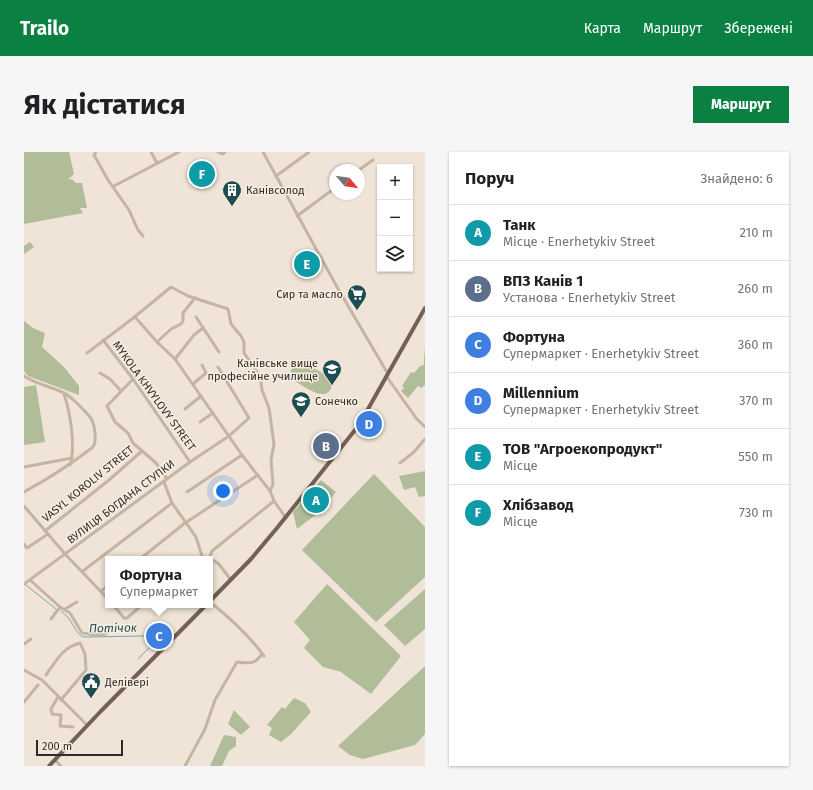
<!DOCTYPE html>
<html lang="uk">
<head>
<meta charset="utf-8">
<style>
  body { margin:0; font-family:"Fira Sans",sans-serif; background:#f6f6f6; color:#202124 }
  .controls { position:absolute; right:12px; top:12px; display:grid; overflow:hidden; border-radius:0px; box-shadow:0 1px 3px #0004 }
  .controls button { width:36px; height:36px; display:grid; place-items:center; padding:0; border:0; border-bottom:1px solid #e0e0e0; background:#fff; color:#202124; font:20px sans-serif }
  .compass { position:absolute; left:305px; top:12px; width:36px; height:36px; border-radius:50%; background:#fff; box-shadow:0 1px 3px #0004; rotate:119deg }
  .scale { position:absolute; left:12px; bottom:10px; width:87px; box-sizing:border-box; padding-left:4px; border:2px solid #322925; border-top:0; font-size:11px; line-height:14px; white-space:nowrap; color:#322925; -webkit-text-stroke:3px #f7eee2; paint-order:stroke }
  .you { position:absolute; left:199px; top:339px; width:14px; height:14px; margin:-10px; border:3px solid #fff; border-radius:50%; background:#1a73e8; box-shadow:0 0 0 6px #1a73e833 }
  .badge { display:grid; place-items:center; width:26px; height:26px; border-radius:50%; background:#0b8043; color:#fff; font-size:13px; font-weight:700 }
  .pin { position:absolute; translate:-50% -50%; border:2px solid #fff; box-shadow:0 1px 4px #0006 }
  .popup { position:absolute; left:81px; top:404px; width:108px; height:52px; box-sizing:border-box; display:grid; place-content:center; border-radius:0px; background:#fff; filter:drop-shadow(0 1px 3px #0005); font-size:13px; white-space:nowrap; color:#757577 }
  .popup b { font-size:15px; color:#202124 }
  .popup::after { content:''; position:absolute; left:50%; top:100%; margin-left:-8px; border:8px solid transparent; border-top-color:#fff }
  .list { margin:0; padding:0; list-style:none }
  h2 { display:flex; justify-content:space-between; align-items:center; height:52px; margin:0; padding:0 16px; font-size:17px }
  h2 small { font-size:13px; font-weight:400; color:#757577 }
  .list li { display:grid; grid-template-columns:26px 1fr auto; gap:12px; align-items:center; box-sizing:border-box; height:56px; padding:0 16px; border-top:1px solid #e0e0e0 }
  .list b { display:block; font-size:15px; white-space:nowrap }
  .list p { margin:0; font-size:13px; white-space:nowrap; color:#757577 }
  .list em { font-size:13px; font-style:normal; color:#757577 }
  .icon { flex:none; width:22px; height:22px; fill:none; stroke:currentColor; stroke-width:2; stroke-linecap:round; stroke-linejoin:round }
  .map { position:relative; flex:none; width:401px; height:614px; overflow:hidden; border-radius:0px }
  header { display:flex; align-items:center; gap:24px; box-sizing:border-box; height:56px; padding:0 20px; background:#0b8043; color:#fff }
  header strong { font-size:19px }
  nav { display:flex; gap:22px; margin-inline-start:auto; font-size:14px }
  .intro { display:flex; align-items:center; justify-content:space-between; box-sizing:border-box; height:96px; padding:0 24px }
  h1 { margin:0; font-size:28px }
  .button { padding:10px 18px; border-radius:0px; background:#0b8043; color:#fff; font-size:14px; font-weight:700 }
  main { display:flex; gap:24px; padding:0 24px }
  aside { flex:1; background:#fff; border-radius:0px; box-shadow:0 1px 3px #0004 }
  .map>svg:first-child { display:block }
</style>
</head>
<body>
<header>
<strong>Trailo</strong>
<nav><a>Карта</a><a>Маршрут</a><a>Збережені</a></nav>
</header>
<div class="intro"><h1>Як дістатися</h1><a class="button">Маршрут</a></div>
<main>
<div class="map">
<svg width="401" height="614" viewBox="0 0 401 614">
  <rect width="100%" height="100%" fill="#efe4d7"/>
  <g fill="#b0bd98">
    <polygon points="0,0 45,0 50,22 44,28 48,27 52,31 58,31 63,56 56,56 59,61 0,72"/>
    <polygon points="6,90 10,95 0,102 0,94"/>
    <polygon points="0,169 9,176 21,181 18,195 40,215 55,234 55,243 4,224 0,219"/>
    <polygon points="401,196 401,233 397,236 394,234 384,246 377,239 380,236 378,234 387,220 390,221 396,214 400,213 400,205"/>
    <path d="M 274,211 C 283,211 306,223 308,232 C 305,254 280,234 269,228 C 264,221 267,215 274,211 Z"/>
    <polygon points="12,233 21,290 0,293 0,235"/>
    <polygon points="401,319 401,344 395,345 391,335 380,338 375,324"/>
    <polygon points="350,322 401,375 401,425 352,470 278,398"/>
    <polygon points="297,328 312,340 294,361 273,377 269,360 286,341 286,338 289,334 291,335"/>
    <polygon points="303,432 377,504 347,542 317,520 299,515 280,496 286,488 270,470"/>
    <polygon points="401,437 401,477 381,494 360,473"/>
    <polygon points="401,514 401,582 391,593 339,607 326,603 314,594"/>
    <polygon points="270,546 281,551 287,560 267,582 257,590 245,583 248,576 243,573 258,555 261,557"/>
    <polygon points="210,558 226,575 217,583 204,572"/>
    <polygon points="200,583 212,585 212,594 205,599 198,614 186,614"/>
  </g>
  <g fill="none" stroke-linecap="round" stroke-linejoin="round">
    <g stroke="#77a8ab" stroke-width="1">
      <polyline points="2,433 32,457"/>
      <path d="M 37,459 C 48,466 50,480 59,485 L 121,484 L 129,492 L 114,507"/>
    </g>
    <g stroke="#c6b4a3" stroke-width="3">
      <polyline points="72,0 70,3 84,28 105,58 114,78 119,84"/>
      <polyline points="127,0 133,11"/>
      <polyline points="194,0 199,2 201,0"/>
      <polyline points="239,0 313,135 364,222"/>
      <polyline points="335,18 349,8"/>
      <polyline points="252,24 285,0"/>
      <polyline points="90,34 155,0"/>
      <polyline points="273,64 311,36"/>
      <polyline points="111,165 133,190 151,207 218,303 246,339 250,349 262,366"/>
      <polyline points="172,165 195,200"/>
      <polyline points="79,188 109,227 166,310"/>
      <polyline points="133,190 147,177 157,172 159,169 159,161 171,146"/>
      <polyline points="63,201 108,167 147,135 164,144 204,157 207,172 217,184 220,190 220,201 236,224 238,238 245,256 250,292 247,308 249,332 246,339"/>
      <polyline points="151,207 170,183 179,176"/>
      <polyline points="76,221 86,227 97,239"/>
      <path d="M 0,224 C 12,232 25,234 38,240 C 45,242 61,259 66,265 C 71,271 73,289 69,295 C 47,312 24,327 0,340"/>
      <polyline points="363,225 392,266 401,275"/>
      <polyline points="109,227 83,254 91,270 104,281 109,291 132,311 143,327"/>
      <polyline points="169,232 182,221 178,213"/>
      <path d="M 40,242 C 46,259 52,295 46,313"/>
      <polyline points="161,257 177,244"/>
      <polyline points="176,270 189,261"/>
      <polyline points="376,311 390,300 401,287"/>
      <polyline points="0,315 48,306"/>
      <polyline points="140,330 148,351 172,385 179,407"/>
      <polyline points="163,340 218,303"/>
      <polyline points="0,354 41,402 84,447"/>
      <polyline points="21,379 85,328 118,299"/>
      <polyline points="0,392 3,396 24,382"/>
      <polyline points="116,407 161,371 234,323"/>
      <polyline points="185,407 188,399 250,349"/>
      <polyline points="186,407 194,411 207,428"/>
      <polyline points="59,419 148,351"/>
      <polyline points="6,428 36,455 46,461 58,481 72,483 82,482"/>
      <polyline points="0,432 166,310 205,284 225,266 194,215"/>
      <polyline points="77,439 84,434"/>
      <path d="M 186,450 C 206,466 225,483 240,504"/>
      <polyline points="89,453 100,466 103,466 118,453"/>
      <polyline points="41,457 53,450"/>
      <polyline points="27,467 36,455"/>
      <polyline points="0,492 7,487"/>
      <polyline points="0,518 18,528 63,573"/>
      <path d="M 22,523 C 32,509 39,495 56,491 L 61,502 L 62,518 L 37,548"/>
      <polyline points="34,545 27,557 28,562 37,563 36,574 49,575"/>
      <polyline points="0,550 14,533"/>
      <polyline points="31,608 37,614"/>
      <path d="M 161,614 L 181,577 L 191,548 L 213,510 C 226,511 230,513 238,502"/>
    </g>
    <g stroke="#736056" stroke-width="4">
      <polyline points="186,449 227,407 253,376 335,273 401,156"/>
      <polyline points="25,614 77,559 182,453"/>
    </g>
  </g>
  <defs>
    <g id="building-pin" transform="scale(1)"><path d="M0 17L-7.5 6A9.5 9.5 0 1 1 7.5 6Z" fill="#1d4d51" stroke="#f7eee2"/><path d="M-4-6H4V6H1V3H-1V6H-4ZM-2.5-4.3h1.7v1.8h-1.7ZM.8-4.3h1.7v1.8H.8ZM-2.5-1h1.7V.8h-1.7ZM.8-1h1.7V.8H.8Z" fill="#fff"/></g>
    <g id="supermarket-pin" transform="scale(1)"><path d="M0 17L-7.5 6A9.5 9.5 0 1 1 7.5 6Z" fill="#1d4d51" stroke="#f7eee2"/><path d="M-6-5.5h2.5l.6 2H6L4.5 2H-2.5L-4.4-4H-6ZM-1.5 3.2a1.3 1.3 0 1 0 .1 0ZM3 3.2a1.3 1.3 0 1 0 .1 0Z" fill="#fff"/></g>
    <g id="university-pin" transform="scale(1)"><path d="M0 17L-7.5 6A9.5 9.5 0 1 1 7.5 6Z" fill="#1d4d51" stroke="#f7eee2"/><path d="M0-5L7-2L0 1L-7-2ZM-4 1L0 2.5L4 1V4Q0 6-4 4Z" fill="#fff"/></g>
    <g id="school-pin" transform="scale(1)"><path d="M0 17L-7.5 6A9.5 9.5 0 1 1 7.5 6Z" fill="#1d4d51" stroke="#f7eee2"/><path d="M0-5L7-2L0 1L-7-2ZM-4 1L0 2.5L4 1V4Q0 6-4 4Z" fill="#fff"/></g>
    <g id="civic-pin" transform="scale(1)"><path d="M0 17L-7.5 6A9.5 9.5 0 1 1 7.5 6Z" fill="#1d4d51" stroke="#f7eee2"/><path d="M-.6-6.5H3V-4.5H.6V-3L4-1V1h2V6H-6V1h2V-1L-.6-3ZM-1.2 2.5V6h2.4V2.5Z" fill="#fff"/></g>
  </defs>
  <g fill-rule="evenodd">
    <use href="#building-pin" x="208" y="38"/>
    <use href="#supermarket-pin" x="333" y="142"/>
    <use href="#university-pin" x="308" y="217"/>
    <use href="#school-pin" x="277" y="249"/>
    <use href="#civic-pin" x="67" y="530"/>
  </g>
  <g text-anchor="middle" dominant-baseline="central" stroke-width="3" stroke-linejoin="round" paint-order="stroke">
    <g font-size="11" fill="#322925" stroke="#f7eee2" text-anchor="start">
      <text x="222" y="38">Канівсолод</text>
      <text x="319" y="142" text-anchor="end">Сир та масло</text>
      <text x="294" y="211" text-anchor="end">Канівське вище<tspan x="294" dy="13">професійне училище</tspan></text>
      <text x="291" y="249">Сонечко</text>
      <text x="81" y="530">Делівері</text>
    </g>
    <g font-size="11" fill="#322925" stroke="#f7eee2">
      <text transform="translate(130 244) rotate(54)">MYKOLA KHVYLOVY STREET</text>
      <text transform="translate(64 332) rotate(-39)">VASYL KOROLIV STREET</text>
      <text transform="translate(97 350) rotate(-37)">ВУЛИЦЯ БОГДАНА СТУПКИ</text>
    </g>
    <g font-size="12" font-style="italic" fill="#1d4d51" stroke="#f7eee2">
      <text transform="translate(89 476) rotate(-1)">Потічок</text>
    </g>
  </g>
</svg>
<div class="controls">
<button>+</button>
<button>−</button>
<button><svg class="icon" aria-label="layers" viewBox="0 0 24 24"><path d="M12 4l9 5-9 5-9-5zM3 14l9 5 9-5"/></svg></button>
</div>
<svg class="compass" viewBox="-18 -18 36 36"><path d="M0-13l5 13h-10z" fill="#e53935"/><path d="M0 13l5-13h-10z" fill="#757577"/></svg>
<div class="scale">200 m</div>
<div class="you"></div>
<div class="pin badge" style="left:292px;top:348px;background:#0f9aa8">A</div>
<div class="pin badge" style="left:302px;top:294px;background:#5c6f8a">B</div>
<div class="pin badge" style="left:135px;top:484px;background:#3f7fe0">C</div>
<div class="popup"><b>Фортуна</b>Супермаркет</div>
<div class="pin badge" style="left:345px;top:272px;background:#3f7fe0">D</div>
<div class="pin badge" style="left:283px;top:112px;background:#0f9aa8">E</div>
<div class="pin badge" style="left:178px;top:22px;background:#0f9aa8">F</div>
</div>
<aside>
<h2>Поруч<small>Знайдено: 6</small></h2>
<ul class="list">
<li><span class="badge" style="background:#0f9aa8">A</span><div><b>Танк</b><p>Місце · Enerhetykiv Street</p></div><em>210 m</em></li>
<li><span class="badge" style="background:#5c6f8a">B</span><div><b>ВПЗ Канів 1</b><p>Установа · Enerhetykiv Street</p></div><em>260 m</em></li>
<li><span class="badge" style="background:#3f7fe0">C</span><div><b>Фортуна</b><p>Супермаркет · Enerhetykiv Street</p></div><em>360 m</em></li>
<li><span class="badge" style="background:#3f7fe0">D</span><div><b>Millennium</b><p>Супермаркет · Enerhetykiv Street</p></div><em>370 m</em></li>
<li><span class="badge" style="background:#0f9aa8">E</span><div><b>ТОВ &quot;Агроекопродукт&quot;</b><p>Місце</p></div><em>550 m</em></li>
<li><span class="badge" style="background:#0f9aa8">F</span><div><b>Хлібзавод</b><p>Місце</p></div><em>730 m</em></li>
</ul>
</aside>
</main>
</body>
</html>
